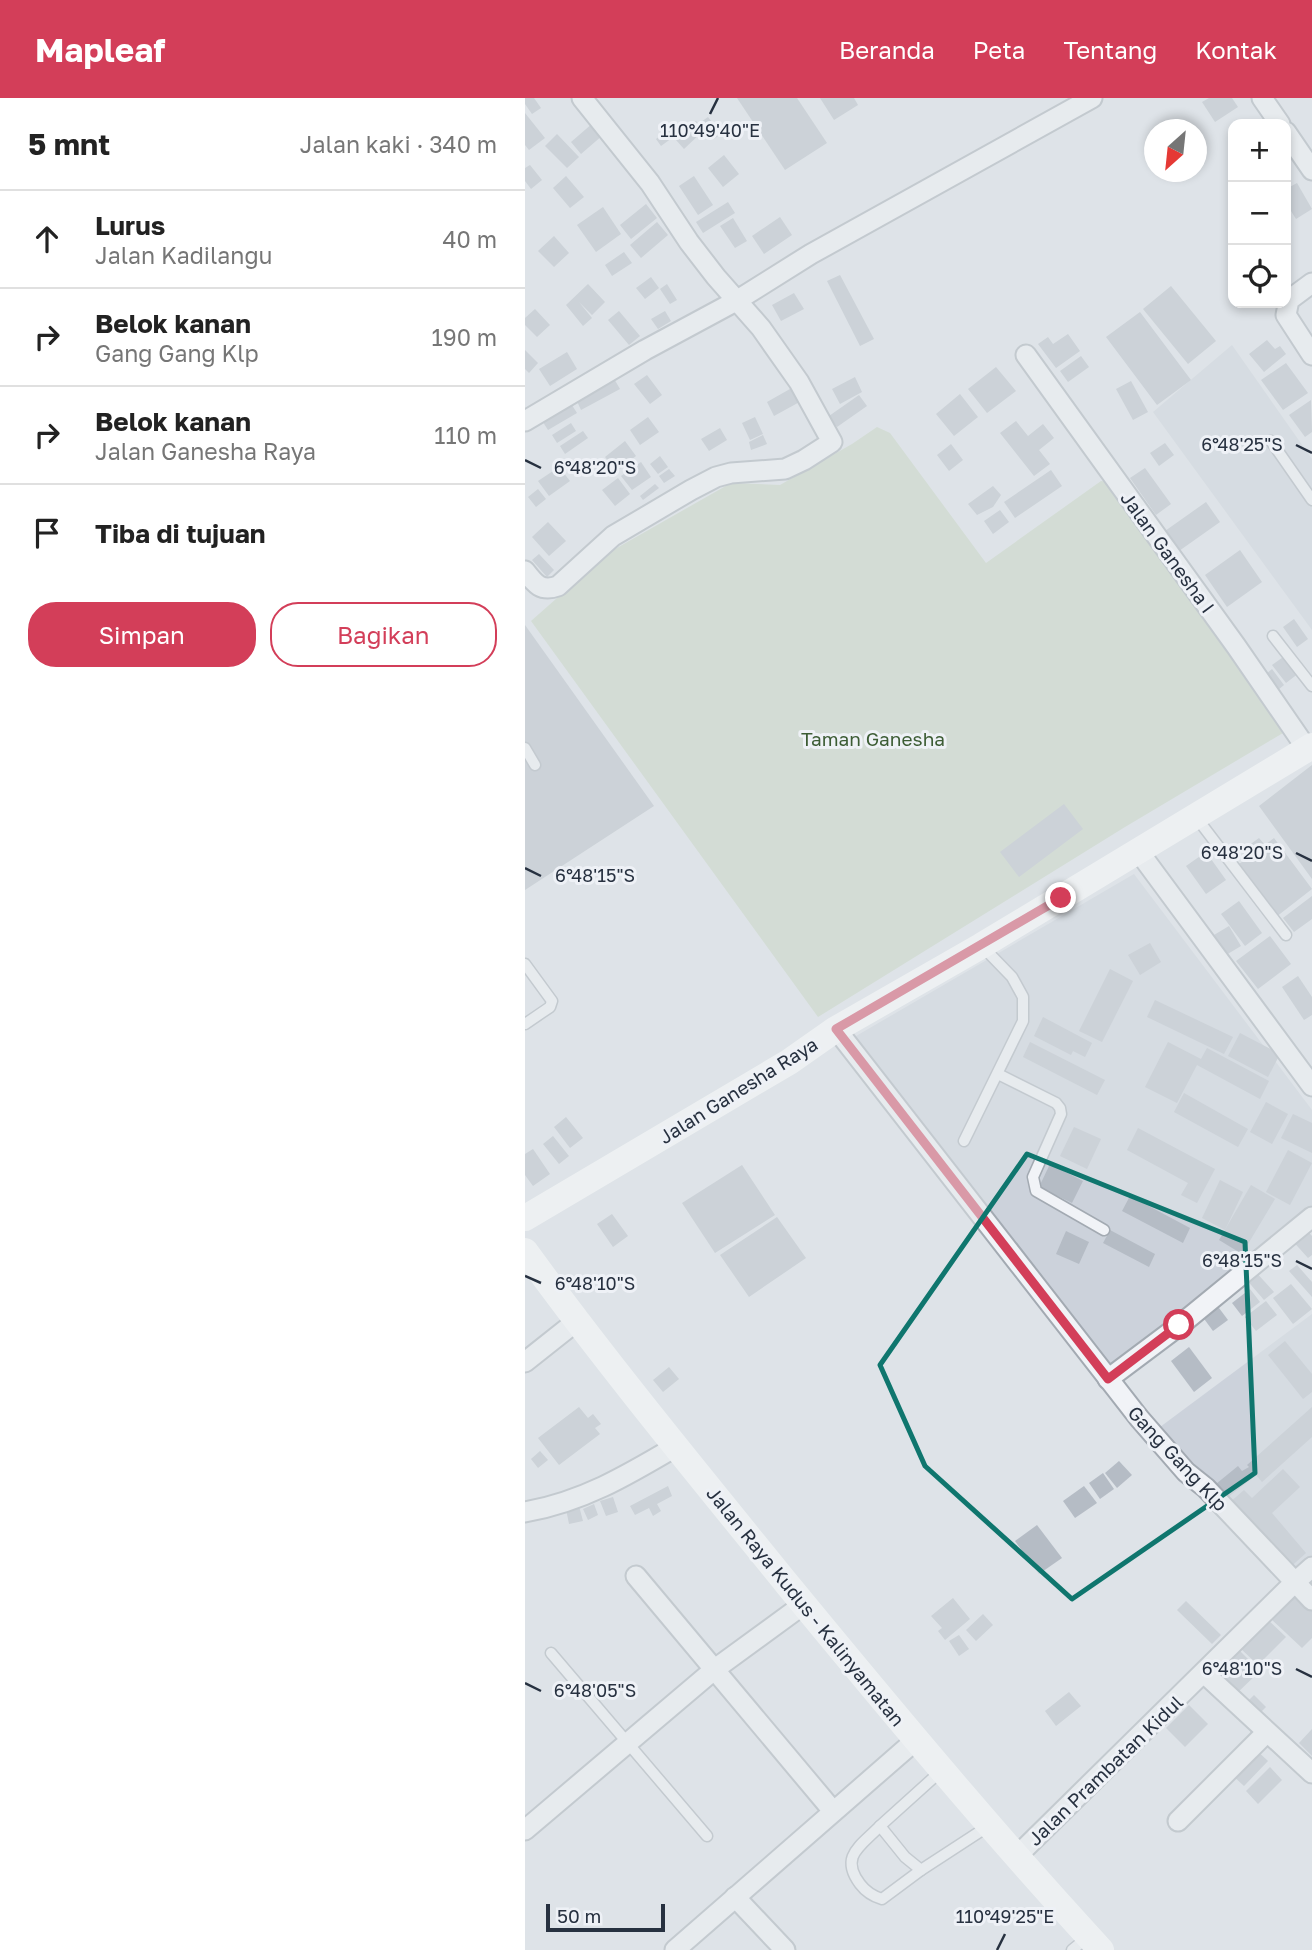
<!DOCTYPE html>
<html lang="id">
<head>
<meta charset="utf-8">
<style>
  body { margin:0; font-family:"Golos Text",sans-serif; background:#f6f6f6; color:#222 }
  .controls { position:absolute; right:21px; top:21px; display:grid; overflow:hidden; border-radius:14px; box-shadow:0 4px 10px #0003 }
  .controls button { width:63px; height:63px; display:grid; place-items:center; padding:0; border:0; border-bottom:2px solid #e0e0e0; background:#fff; color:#222; font:35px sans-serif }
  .compass { position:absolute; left:619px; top:21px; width:63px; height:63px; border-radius:50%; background:#fff; box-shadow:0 4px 10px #0003; rotate:207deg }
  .scale { position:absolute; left:21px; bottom:18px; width:119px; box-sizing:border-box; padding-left:7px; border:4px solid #273140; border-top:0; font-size:19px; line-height:24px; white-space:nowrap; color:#273140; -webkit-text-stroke:5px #eef1f6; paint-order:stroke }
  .stop { position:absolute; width:21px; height:21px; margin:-16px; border:5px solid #d33e59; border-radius:50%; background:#fff }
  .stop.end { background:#d33e59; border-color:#fff; box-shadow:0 2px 7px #0008 }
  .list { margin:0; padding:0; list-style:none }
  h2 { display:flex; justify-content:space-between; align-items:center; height:91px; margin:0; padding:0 28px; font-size:30px }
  h2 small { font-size:23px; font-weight:400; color:#767676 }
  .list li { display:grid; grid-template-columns:46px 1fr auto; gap:21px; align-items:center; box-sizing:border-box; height:98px; padding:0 28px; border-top:2px solid #e0e0e0 }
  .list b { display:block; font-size:26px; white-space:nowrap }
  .list p { margin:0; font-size:23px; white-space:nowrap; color:#767676 }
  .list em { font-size:23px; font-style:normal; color:#767676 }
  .actions { display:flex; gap:14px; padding:21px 28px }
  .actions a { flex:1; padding:16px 0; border:2px solid #d33e59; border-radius:28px; text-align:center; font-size:24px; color:#d33e59 }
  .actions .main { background:#d33e59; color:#fff }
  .icon { flex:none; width:38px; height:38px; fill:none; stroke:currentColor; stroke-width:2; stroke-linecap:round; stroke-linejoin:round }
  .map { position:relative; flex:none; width:787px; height:1852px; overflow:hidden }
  header { display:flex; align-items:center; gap:42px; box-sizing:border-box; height:98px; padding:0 35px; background:#d33e59; color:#fff }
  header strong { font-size:33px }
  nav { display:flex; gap:38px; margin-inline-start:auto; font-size:24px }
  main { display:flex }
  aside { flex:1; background:#fff }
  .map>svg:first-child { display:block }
</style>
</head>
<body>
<header>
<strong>Mapleaf</strong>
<nav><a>Beranda</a><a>Peta</a><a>Tentang</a><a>Kontak</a></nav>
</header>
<main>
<aside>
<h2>5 mnt<small>Jalan kaki · 340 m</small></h2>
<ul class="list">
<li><svg class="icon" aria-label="ahead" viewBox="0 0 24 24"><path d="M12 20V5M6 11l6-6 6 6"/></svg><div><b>Lurus</b><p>Jalan Kadilangu</p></div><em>40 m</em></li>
<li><svg class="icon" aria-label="right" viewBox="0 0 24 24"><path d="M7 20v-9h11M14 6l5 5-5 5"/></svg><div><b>Belok kanan</b><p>Gang Gang Klp</p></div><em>190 m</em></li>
<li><svg class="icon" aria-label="right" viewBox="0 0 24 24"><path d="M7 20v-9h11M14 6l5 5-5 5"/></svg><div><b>Belok kanan</b><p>Jalan Ganesha Raya</p></div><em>110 m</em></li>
<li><svg class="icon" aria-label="arrive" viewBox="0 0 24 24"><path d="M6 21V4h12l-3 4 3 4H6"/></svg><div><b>Tiba di tujuan</b></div></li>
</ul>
<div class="actions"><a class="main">Simpan</a><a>Bagikan</a></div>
</aside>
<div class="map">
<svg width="787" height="1852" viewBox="0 0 787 1852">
  <rect width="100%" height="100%" fill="#dee3e8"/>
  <g fill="#ccd2db">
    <polygon points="707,247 787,361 787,532 628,314"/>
    <polygon points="609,776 787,1012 787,1107 584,1277 326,941"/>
    <polygon points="787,1216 787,1457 762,1475 631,1332"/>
  </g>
  <polygon fill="#c5d3bf" points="352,329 365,335 461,465 576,383 584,384 763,632 600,729 293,919 6,523 83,455 206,385 255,387 327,346"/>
  <g fill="#b5bcc5">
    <polygon points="0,0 9,0 16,10 7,16 0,6"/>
    <polygon points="212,0 272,0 302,45 260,72"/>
    <polygon points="295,0 329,0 333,7 309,22"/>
    <polygon points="684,0 707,0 713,9 690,24 677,4"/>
    <polygon points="0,15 20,40 4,52 0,47"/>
    <polygon points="183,19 196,36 189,41 176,24"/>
    <polygon points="171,23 179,32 159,51 151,42"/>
    <polygon points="68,25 78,37 56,56 46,44"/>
    <polygon points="153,25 158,32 136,48 131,41"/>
    <polygon points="32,36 54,59 42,70 20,48"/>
    <polygon points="199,57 214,76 198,89 183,70"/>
    <polygon points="5,67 17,82 6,91 0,83 0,70"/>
    <polygon points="41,78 59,99 45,110 28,90"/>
    <polygon points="169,78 188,107 173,117 154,88"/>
    <polygon points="772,85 787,111 771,121 761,105 761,91"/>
    <polygon points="203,104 210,115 178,135 171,124"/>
    <polygon points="121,106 132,120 106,141 95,127"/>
    <polygon points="78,109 96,136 71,154 52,127"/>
    <polygon points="255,119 267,137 239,156 227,138"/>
    <polygon points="208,120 222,143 210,150 195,128"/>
    <polygon points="132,124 143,137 116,160 105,147"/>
    <polygon points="29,138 44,155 29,169 13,153"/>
    <polygon points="99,154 107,165 87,178 80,167"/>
    <polygon points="315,177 349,241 335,248 302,183"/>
    <polygon points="126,179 134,190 120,201 111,190"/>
    <polygon points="63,186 80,204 67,217 54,204 67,220 58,228 41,207"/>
    <polygon points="142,186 152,202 145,206 135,191"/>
    <polygon points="646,188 691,243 663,266 618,211"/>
    <polygon points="269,195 279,211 256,223 247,207"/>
    <polygon points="10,211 25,227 12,239 0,227 0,220"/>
    <polygon points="94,213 115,238 104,247 83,222"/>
    <polygon points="140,213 146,223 133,231 126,221"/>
    <polygon points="615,214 666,282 632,307 581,239"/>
    <polygon points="543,236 555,253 531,270 513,246 523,239 528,246"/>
    <polygon points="742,242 750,251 755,248 761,256 739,274 724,256"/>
    <polygon points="0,252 13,265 4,275 0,271"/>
    <polygon points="42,254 52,271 25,288 14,271"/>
    <polygon points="556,258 564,269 543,284 535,273"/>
    <polygon points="761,265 783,295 758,312 736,282"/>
    <polygon points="471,269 491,293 462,315 443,291"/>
    <polygon points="122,277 137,297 125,306 109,286"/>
    <polygon points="88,279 95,291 56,312 50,299"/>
    <polygon points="330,279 337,294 315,306 307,291"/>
    <polygon points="606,283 623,314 608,322 591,291"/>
    <polygon points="272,287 280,301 249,318 242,304"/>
    <polygon points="435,296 453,319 429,338 411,316"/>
    <polygon points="334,297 342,308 312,329 304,318"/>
    <polygon points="786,302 787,334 780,339 764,317"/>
    <polygon points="45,304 52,315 23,332 16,321"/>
    <polygon points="123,319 134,334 115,347 105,332"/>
    <polygon points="230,319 238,336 225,342 217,325"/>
    <polygon points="491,323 503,338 518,326 529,340 514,352 525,366 509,378 475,335"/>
    <polygon points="46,325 51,333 32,345 27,337"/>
    <polygon points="195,330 202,342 184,353 176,341"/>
    <polygon points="58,333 63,340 40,356 35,348"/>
    <polygon points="238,337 242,346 226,352 224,344"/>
    <polygon points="100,343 111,358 92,373 80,359"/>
    <polygon points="640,345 649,357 634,368 625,355"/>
    <polygon points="426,346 438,362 424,373 412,357"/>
    <polygon points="135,358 143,369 133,376 125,366"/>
    <polygon points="116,364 126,379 107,392 96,378"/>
    <polygon points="34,369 45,383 24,398 13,383"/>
    <polygon points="620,370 646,406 631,417 605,380"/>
    <polygon points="144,371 150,378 139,385 134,378"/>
    <polygon points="526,372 537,388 490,420 479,404"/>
    <polygon points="93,380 105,396 90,408 77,392"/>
    <polygon points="130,386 134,390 118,402 115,398"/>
    <polygon points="468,388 476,397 468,409 452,417 443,406"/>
    <polygon points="13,391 21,401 11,409 3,399"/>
    <polygon points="681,404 695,424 654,453 640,433"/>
    <polygon points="475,412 484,424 468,436 459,423"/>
    <polygon points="23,424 41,443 24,458 7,439"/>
    <polygon points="715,452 737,484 702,509 680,477"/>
    <polygon points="14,456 29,472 22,479 7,462"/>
    <polygon points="769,521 783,541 772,549 758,529"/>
    <polygon points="0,527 129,708 0,792"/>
    <polygon points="761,557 774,575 761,585 747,567"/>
    <polygon points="747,571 759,587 753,592 741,576"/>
    <polygon points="787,667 787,781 734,708"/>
    <polygon points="539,706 558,731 494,779 475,754"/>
    <polygon points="734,740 740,747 749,740 787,791 751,819 712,767 722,761 716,753"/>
    <polygon points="681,754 701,782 681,796 661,768"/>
    <polygon points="787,798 787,821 769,834 758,820"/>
    <polygon points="714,803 737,835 720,848 696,816"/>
    <polygon points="704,828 716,848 701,857 689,837"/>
    <polygon points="745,838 766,866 733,891 711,863"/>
    <polygon points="625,845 636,864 615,877 603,857"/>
    <polygon points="585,871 608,883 577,944 554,933"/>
    <polygon points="773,878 787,899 787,917 779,922 757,889"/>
    <polygon points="630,902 708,939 699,956 622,919"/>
    <polygon points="518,919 567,945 560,959 548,953 546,957 509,938"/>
    <polygon points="715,935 755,956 743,979 703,958"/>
    <polygon points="505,944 580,982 572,997 498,959"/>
    <polygon points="643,944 676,961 682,950 744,983 735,1001 672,967 652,1005 620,989"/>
    <polygon points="659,995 723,1031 713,1049 649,1014"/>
    <polygon points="741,1004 763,1016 747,1046 725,1034"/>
    <polygon points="768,1016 787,1025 787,1055 756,1040"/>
    <polygon points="41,1019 58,1040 45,1050 29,1029"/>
    <polygon points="549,1029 576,1041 562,1071 535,1058"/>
    <polygon points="613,1030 690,1071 672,1105 656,1097 663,1085 602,1052"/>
    <polygon points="28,1038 44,1058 34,1066 18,1046"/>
    <polygon points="8,1051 25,1076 8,1088 0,1077 0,1056"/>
    <polygon points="763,1052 787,1065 765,1107 741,1094"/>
    <polygon points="525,1066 558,1083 547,1105 514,1089"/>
    <polygon points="217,1067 250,1117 190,1155 157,1105"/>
    <polygon points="695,1082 718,1094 700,1132 677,1120"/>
    <polygon points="726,1087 750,1101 717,1156 694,1142"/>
    <polygon points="605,1098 665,1130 658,1145 597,1113"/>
    <polygon points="87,1116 103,1138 88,1149 72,1126"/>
    <polygon points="252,1119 281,1160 224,1199 195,1157"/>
    <polygon points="778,1128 787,1138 787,1157 783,1160 765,1140"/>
    <polygon points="585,1132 630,1156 624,1169 578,1145"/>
    <polygon points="541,1133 564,1144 554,1166 531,1156"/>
    <polygon points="772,1167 787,1184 787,1199 764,1173"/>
    <polygon points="729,1172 749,1194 739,1202 720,1180"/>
    <polygon points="766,1186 787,1211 768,1226 748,1200"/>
    <polygon points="725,1191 735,1204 717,1218 707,1205"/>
    <polygon points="688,1202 703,1222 688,1233 674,1214"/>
    <polygon points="741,1203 752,1217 731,1233 720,1219"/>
    <polygon points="760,1243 787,1276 787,1294 778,1301 743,1257"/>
    <polygon points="664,1249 687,1280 669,1294 646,1263"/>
    <polygon points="144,1269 154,1281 138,1294 128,1282"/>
    <polygon points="54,1309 63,1320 68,1316 76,1326 70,1330 75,1336 34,1367 13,1340"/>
    <polygon points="787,1309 787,1339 737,1384 731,1377 697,1404 686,1390 713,1368 717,1373 724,1369 722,1367"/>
    <polygon points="15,1353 23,1362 13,1370 6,1361"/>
    <polygon points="594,1363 607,1377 592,1390 580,1375"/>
    <polygon points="758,1371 775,1389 747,1415 781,1455 761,1473 703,1406 719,1392 727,1400"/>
    <polygon points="578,1375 589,1391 575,1401 564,1385"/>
    <polygon points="143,1388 147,1398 132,1406 136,1413 128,1418 124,1410 110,1417 105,1408"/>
    <polygon points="559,1388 572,1405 550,1420 538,1403"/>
    <polygon points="88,1399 93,1414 81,1418 75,1403"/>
    <polygon points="69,1406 73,1417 63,1422 58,1411"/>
    <polygon points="54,1408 58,1423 44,1426 41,1411"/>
    <polygon points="512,1427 537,1460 514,1476 490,1443"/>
    <polygon points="771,1492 787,1508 787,1540 777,1550 745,1520"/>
    <polygon points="428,1500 445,1521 420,1542 413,1533 417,1530 406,1518"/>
    <polygon points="661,1503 696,1537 687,1546 652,1512"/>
    <polygon points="458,1516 468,1527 451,1543 441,1532"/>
    <polygon points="742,1521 761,1539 733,1567 714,1549"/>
    <polygon points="434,1537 444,1551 434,1558 424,1543"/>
    <polygon points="712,1550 735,1573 710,1597 687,1574"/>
    <polygon points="544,1594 556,1608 531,1628 520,1613"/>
    <polygon points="729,1597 741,1609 730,1620 718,1608"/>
    <polygon points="664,1607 683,1626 660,1649 641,1630"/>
    <polygon points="787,1631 787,1658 774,1645"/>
    <polygon points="729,1650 743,1663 719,1688 705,1675"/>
    <polygon points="745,1669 757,1682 733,1706 721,1693"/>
  </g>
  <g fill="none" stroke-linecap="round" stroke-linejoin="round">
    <g stroke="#a3aab2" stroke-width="13">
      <g id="lane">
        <polyline points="746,343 787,402"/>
        <polyline points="748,538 787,588"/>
        <polyline points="0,650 10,667"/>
        <polyline points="671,719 761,837"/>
        <polyline points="0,866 27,903 25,909 0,926"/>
        <polyline points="473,976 531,1005 535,1010 536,1016 508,1079 511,1093 579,1132"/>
        <polyline points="439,1043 498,923 498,899 487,879 457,848"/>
        <polyline points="26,1555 182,1738"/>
        <polyline points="416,1673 355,1728 380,1759 396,1772 462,1729"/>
        <path d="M 355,1728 C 336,1748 314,1758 335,1786 C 341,1794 347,1798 357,1801 L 396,1772"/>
        <polyline points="547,1852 563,1839"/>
      </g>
    </g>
    <g stroke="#a3aab2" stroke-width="23">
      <g id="street">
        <polyline points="737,0 755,26"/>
        <polyline points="761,34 787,72"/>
        <polyline points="787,185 764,202 761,217 787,257"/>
        <polyline points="501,257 711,548 782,651"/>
        <polyline points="0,323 120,252 211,203 286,156 567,0"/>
        <path d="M 0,473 C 10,486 16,494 33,488 L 88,438 L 166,392 L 191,379 L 206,375 L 260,371 L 279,362 L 307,344 L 274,284 L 236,230 L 191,179 L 164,144 L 125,85 L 57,0"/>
        <polyline points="614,754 787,988"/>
        <polyline points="311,931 614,1320 661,1374 681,1390 787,1502"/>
        <polyline points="0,1264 53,1222"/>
        <polyline points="583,1281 655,1227 787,1119"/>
        <path d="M 0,1414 C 57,1404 101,1378 150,1349"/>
        <polyline points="111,1478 308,1713"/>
        <polyline points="679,1575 787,1675"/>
        <polyline points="653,1723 741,1635"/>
        <polyline points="0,1732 190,1571 279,1506"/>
        <polyline points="493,1757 769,1485 787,1469"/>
        <polyline points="210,1799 260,1852"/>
        <polyline points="150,1852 392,1641"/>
      </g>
    </g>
    <use href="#lane" stroke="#f1f3f7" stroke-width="10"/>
    <use href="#street" stroke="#f1f3f7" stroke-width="19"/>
    <g stroke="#fff" stroke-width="26">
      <polyline points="0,1120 264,964 311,931 456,848 787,648"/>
      <path d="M 0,1153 C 83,1267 173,1376 262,1486 C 364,1610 467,1734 576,1852"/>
    </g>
  </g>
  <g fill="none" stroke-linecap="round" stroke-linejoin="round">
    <polyline stroke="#d33e59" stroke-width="9" points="536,800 311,931 583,1281 654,1227"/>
  </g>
  <path d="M0 0H787V1852H0ZM 502,1056 L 720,1144 L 730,1375 L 547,1501 L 400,1368 L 355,1267 Z" fill="#dee3e8" fill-opacity=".55" fill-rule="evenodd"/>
  <path fill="none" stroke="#0f766e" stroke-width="5" stroke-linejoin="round" d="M 502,1056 L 720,1144 L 730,1375 L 547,1501 L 400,1368 L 355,1267 Z"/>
  <path fill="none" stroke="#273140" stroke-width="2.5" d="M 185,16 L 193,0M 771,347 L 787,355M 0,362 L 16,370M 771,755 L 787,763M 0,770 L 16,778M 771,1163 L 787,1171M 0,1178 L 16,1185M 771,1571 L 787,1579M 0,1585 L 16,1593M 472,1852 L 480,1836"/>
  <g text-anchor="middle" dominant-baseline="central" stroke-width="6" stroke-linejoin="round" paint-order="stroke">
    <g font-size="19" fill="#273140" stroke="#eef1f6">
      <text transform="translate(643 454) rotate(54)">Jalan Ganesha I</text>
      <text transform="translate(213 992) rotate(-32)">Jalan Ganesha Raya</text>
      <text transform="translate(653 1360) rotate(47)">Gang Gang Klp</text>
      <text transform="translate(281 1508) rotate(51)">Jalan Raya Kudus - Kalinyamatan</text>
      <text transform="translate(580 1672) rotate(-44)">Jalan Prambatan Kidul</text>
    </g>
    <g font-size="19" fill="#3c5c34" stroke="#eef1f6">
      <text x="348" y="640">Taman Ganesha</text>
    </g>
  </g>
  <g font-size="18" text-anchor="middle" fill="#273140" stroke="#eef1f6" stroke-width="6" stroke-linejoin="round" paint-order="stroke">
    <text x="185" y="39">110°49'40"E</text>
    <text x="717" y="353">6°48'25"S</text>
    <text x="70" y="376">6°48'20"S</text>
    <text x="717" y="761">6°48'20"S</text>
    <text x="70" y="784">6°48'15"S</text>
    <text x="717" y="1169">6°48'15"S</text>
    <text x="70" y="1192">6°48'10"S</text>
    <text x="717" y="1577">6°48'10"S</text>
    <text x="70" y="1599">6°48'05"S</text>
    <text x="480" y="1825">110°49'25"E</text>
  </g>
</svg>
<div class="controls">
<button>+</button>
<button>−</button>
<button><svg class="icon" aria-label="locate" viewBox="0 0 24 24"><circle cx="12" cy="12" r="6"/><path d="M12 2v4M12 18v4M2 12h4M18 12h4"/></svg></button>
</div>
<svg class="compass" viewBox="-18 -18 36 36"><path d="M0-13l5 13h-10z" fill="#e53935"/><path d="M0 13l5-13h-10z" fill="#767676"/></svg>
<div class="scale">50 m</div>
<div class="stop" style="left:654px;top:1227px"></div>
<div class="stop end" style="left:536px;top:800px"></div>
</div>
</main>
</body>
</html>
